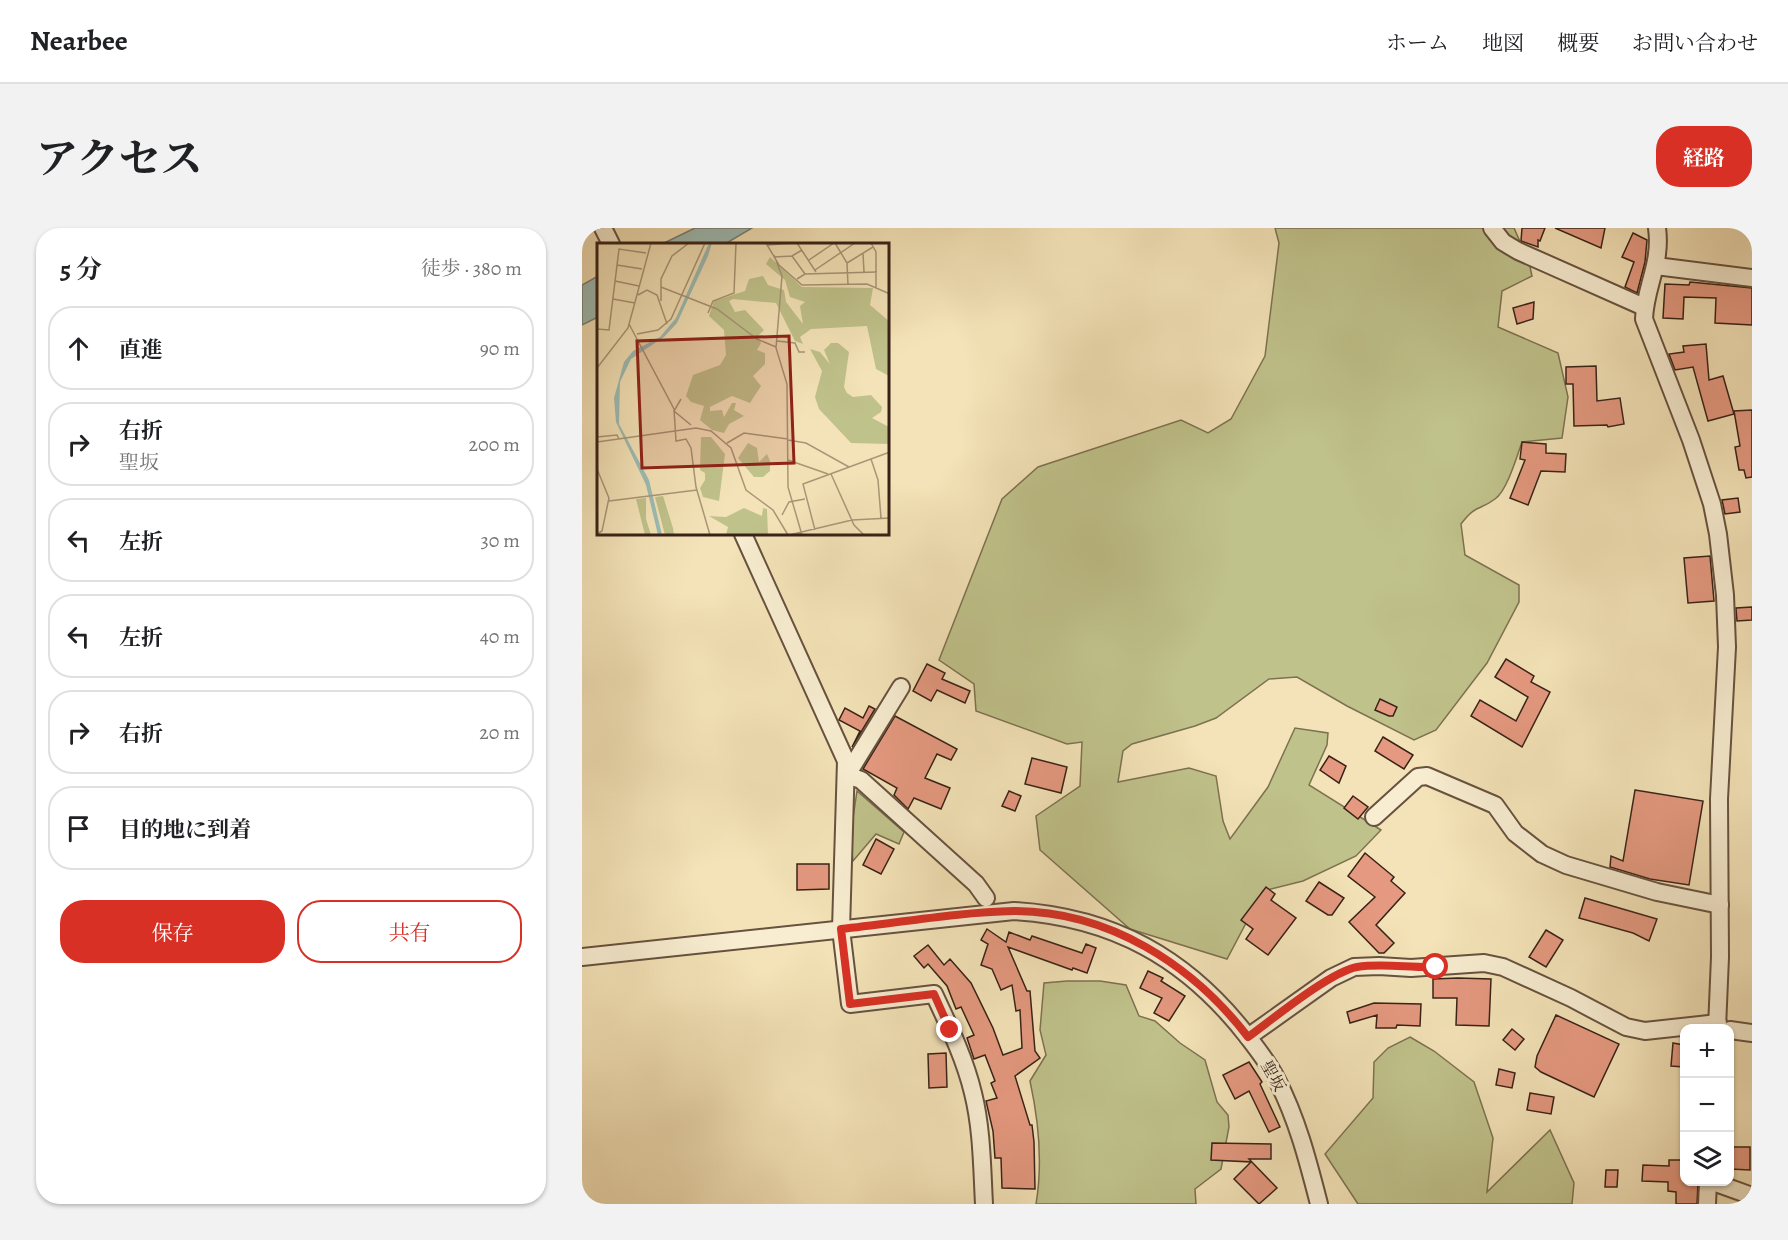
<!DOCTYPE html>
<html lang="ja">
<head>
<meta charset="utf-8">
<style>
  body { margin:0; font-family:Alegreya,"Noto Serif JP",serif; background:#f2f2f2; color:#202124 }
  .controls { position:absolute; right:18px; bottom:18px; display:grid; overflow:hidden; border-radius:12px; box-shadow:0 2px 4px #0004 }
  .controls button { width:54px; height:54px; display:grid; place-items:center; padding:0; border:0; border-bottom:2px solid #e0e0e0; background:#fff; color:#202124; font:30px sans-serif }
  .stop { position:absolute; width:18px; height:18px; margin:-14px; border:4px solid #d93025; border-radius:50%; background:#fff }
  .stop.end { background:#d93025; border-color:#fff; box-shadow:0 2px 6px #0008 }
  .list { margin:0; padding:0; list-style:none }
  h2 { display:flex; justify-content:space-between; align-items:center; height:78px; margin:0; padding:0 24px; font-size:26px }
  h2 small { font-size:20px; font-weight:400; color:#757577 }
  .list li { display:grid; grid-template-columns:39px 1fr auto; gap:18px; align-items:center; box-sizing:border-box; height:84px; margin:0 12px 12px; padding:0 12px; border:2px solid #e0e0e0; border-radius:24px }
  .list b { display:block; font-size:22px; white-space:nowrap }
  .list p { margin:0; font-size:20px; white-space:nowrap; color:#757577 }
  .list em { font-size:20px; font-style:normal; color:#757577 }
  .actions { display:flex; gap:12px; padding:18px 24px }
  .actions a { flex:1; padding:14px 0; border:2px solid #d93025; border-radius:24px; text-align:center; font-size:21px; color:#d93025 }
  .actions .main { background:#d93025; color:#fff }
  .icon { flex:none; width:33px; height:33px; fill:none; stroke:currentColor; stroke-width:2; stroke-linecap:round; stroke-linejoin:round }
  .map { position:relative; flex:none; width:1170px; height:976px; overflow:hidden; border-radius:24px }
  header { display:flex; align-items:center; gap:36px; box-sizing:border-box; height:84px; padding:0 30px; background:#fff; border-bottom:2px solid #e0e0e0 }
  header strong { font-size:28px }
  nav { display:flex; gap:33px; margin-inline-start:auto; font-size:21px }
  .intro { display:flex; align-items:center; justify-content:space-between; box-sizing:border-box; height:144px; padding:0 36px }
  h1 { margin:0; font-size:42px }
  .button { padding:15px 27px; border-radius:24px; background:#d93025; color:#fff; font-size:21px; font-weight:700 }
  main { display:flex; gap:36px; padding:0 36px }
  aside { flex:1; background:#fff; border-radius:24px; box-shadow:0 2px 4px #0004 }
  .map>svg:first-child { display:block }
</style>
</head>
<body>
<header>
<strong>Nearbee</strong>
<nav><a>ホーム</a><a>地図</a><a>概要</a><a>お問い合わせ</a></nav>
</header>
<div class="intro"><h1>アクセス</h1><a class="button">経路</a></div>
<main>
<aside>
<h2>5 分<small>徒歩 · 380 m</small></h2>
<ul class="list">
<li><svg class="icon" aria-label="ahead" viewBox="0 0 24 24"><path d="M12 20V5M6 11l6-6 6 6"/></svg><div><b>直進</b></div><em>90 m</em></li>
<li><svg class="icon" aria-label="right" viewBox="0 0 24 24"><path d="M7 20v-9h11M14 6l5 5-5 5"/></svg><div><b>右折</b><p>聖坂</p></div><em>200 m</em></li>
<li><svg class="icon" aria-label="left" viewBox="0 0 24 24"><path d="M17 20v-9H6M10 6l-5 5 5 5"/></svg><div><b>左折</b></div><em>30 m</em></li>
<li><svg class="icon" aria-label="left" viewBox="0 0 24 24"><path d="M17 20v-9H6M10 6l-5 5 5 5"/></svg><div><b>左折</b></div><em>40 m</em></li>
<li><svg class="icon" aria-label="right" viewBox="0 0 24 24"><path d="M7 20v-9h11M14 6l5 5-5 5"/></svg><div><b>右折</b></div><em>20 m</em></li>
<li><svg class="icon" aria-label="arrive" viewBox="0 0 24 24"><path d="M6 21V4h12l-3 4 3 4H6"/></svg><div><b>目的地に到着</b></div></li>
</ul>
<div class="actions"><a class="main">保存</a><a>共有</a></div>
</aside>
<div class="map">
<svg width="1170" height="976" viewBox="0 0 1170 976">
  <rect width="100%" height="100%" fill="#f4e3b8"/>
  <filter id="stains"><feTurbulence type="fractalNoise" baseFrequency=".00333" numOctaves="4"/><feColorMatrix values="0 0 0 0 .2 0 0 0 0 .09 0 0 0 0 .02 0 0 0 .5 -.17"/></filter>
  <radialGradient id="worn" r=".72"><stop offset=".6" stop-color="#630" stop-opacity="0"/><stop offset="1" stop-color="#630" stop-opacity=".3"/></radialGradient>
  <g fill="#c0c28b" stroke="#7c7251" stroke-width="1.5">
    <path d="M 693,0 L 932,0 L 947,34 L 950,48 L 920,63 L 916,99 L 976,125 L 986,169 L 980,210 L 940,214 C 935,228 925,263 913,271 C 897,283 894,276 879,296 L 883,327 L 937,357 L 937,374 L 905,435 L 854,502 L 832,512 L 765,478 L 715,449 L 687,451 L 634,490 L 613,498 L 550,516 L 541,523 L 536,554 L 607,540 L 634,548 L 641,593 L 648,611 L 686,559 L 713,500 L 746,505 L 745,517 L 727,557 L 799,602 L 774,628 L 721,653 L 681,663 L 645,731 L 548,701 L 458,622 L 454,588 L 498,558 L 500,514 L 485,516 L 394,483 L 392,456 L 357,432 L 420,271 L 456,239 L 599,192 L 626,205 L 649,191 L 683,128 L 697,15 Z"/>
    <polygon points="275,563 322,604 317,616 294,606 271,633 268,610"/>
    <path d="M 485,753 L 518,753 L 544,757 L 557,788 L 573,793 L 598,815 L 623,832 L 635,874 L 646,887 L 647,899 L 639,941 L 613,961 L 614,976 L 454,976 C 461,934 457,894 448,853 L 464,827 L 458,802 L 462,755 Z"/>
    <polygon points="828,809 852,823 892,854 911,910 905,964 968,902 992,955 990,976 776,976 743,926 791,870 792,834 806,820"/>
  </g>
  <g fill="#9dbdb5" stroke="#757f76" stroke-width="1.5">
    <polygon points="113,0 170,0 143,16 80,16"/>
    <polygon points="16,48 16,89 0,97 0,57"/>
  </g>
  <g fill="#e59980" stroke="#382217" stroke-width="1.5">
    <polygon points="940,0 963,0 958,13 956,12 956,19 939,13"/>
    <polygon points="973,0 1023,0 1019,20"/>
    <polygon points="1051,5 1065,12 1063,34 1055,65 1043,59 1052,34 1040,29"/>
    <polygon points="1108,54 1170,60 1170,97 1133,95 1134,70 1102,69 1101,91 1081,90 1083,56 1107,57"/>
    <polygon points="952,74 951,91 935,96 931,80"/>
    <polygon points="1124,116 1127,152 1141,148 1152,186 1126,193 1111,139 1093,142 1087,126 1102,124 1101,118"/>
    <polygon points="1014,138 1015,173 1038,170 1042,196 1026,199 1025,197 992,198 991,156 984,156 984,139"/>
    <polygon points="1170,182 1170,249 1164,250 1162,242 1157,242 1153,219 1158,218 1152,183"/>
    <polygon points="940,214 964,216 964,225 984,226 983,244 959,243 946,277 928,270 943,232 938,231"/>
    <polygon points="1156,270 1158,284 1143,286 1140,272"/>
    <polygon points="1128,328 1132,373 1106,375 1102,330"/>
    <polygon points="1170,379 1170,392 1155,393 1154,380"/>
    <polygon points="924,431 952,448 949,454 968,464 940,519 889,488 898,472 934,493 946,469 913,449"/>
    <polygon points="345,436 363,445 360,451 388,463 383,475 355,462 349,473 331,463"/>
    <polygon points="798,471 815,479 811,488 807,488 793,482"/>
    <polygon points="287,478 293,481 270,519 278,503 257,492 263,480 281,490"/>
    <polygon points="313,488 375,521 369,532 355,526 343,550 368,560 359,581 332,570 326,581 312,567 315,560 281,541"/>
    <polygon points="801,509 831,527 822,541 793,523"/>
    <polygon points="747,528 764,538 757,555 738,542"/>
    <polygon points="450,530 485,539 479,565 443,556"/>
    <polygon points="1053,562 1121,573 1107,657 1068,651 1028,639 1029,628 1041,633"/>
    <polygon points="427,563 439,568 433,583 420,578"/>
    <polygon points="771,568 786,579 776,591 762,580"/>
    <polygon points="294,611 312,621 299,646 281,637"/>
    <polygon points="783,625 812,649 809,653 823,665 794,697 812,715 802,725 797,725 767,694 793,669 766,648"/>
    <polygon points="215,636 247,636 247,661 215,662"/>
    <polygon points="737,654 762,670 750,687 746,687 724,673"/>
    <polygon points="684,659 693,666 689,672 714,690 686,727 664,711 671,701 659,692"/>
    <polygon points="1003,670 1075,691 1067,713 1051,705 997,690"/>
    <polygon points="405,701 424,714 427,704 448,712 450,708 500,725 504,716 514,720 505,745 491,740 490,742 426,719 445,763 448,763 453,823 458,830 433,848 448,897 450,897 452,914 453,961 420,960 419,930 413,930 411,903 404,873 415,870 409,855 413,853 403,827 392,831 385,810 392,807 379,779 374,781 365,758 346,736 342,740 332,728 346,717 362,737 368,731 389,755 411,800 421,827 440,820 438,782 434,783 430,757 419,762 410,741 399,737 406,716 399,712"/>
    <polygon points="964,702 981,712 964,739 947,729"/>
    <polygon points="566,743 581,750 579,753 603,768 587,793 572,785 580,770 558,760"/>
    <polygon points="876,750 909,751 907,798 874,797 875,770 851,770 851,751"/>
    <polygon points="792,775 839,776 838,798 815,797 814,800 794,800 795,787 768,795 765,784"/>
    <polygon points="974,787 1037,816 1012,869 959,844 953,839 955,828"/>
    <polygon points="930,801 942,811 933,822 921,812"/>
    <polygon points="1091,815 1102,817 1102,839 1089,838"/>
    <polygon points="364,825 365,859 347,860 346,826"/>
    <polygon points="667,834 680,854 678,856 698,899 687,904 667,863 653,871 641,847"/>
    <polygon points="917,841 933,845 930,860 914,857"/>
    <polygon points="948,865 972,869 969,886 945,882"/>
    <polygon points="630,915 689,916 689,931 667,931 695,960 677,976 652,951 669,934 629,932"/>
    <polygon points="1148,919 1168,919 1168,942 1148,941"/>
    <polygon points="1087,932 1102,932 1102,954 1116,954 1115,976 1094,976 1094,964 1086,963 1086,954 1060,953 1061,937 1087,938"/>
    <polygon points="1024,942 1036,942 1035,959 1023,959"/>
  </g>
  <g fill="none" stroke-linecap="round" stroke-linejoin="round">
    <g stroke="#67523f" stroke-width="20">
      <g id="minor">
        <polyline points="21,0 29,16"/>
        <polyline points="910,0 921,14 936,23 1062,79"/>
        <path d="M 1075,0 C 1080,35 1063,59 1062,91 L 1109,212 L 1130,276 L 1136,306 L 1143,367 L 1145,419 L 1137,571 L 1138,729 L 1135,800"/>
        <polyline points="1074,38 1170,50"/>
        <path d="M 161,306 L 264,533 L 259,701 L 268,776 L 352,766 C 367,798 383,831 391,865 C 400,901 400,939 402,976"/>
        <polyline points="319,459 265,547 279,552 394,656 404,670"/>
        <polyline points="792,589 836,549 845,548 913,577 933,605 960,626 984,637 1075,664 1138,677"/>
        <path d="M 0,729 L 432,683 C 531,689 605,730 666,809 C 676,822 687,836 694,850 C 715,890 726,933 737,976"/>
        <polyline points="1148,802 1170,805"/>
        <polyline points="666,809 749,750 772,739 797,738 829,740 902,735 921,739 989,770 1044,799 1063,803 1136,795"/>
        <polyline points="1131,954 1170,968"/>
        <polyline points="1125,976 1126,954"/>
      </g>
    </g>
    <use href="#minor" stroke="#f8edd1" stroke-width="16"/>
  </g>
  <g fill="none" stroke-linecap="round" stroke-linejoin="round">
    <path stroke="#d93025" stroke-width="8" d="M 368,802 L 352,766 L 268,776 L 259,701 C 315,695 377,684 432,683 C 526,683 610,736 666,809 C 691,791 748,744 775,739 C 801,735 827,740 854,739"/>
  </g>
  <g text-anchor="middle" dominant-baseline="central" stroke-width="6" stroke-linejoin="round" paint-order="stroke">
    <g font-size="16" fill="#382217" stroke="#f8edd1">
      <text transform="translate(691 848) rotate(61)">聖坂</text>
    </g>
  </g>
  <g transform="translate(15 15)">
    <rect width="292" height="292" fill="#f4e3b8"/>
    <path d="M 173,14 L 205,44 L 276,45 L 273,62 L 292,78 L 292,133 L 279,126 L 270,83 L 214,86 L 203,94 L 206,101 L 198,98 L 179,60 L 136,56 L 132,58 L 138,69 L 148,67 L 167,87 L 161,93 L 164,100 L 160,107 L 168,110 L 168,121 L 156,133 L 164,143 L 153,160 L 135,153 L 113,164 L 113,168 L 125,167 L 127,174 L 135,160 L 139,160 L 137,167 L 147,173 L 132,181 L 127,190 L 115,187 L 103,177 L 107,163 L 94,159 L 89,153 L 96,132 L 123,122 L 129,112 L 127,87 L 112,73 L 117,58 L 148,48 L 152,36 L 166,33 L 171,42 L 187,47 L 189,59 L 206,81 L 203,63 L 208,59 L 193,54 L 188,37 L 169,21 ZM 234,100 L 241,100 L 252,109 L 247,144 L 250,150 L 256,154 L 274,152 L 285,164 L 284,169 L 275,175 L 292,184 L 292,201 L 254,200 L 222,166 L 218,154 L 225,128 L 213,106 L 223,109 L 233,121 L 227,107 ZM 104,194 L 114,194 L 128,211 L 122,258 L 106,254 L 103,245 L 108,237 L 108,230 L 103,227 ZM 151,200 L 160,205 L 162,219 L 170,211 L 173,218 L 173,228 L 166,234 L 157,234 L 141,215 ZM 66,253 L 76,285 L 77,292 L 68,292 L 58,254 ZM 49,255 L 49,276 L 54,292 L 48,292 L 39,256 ZM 147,265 L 165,273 L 166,265 L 170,266 L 171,292 L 129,292 L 131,284 L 112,273 L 129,274 Z" fill="#c0c28b"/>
    <path d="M 112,0 L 115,0 L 111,13 L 80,80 L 67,94 L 34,116 L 23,139 L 22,181 L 52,237 L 65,292 L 61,292 L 49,242 L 19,179 L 17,155 L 27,119 L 36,108 L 63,94 L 79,75 Z" fill="#9dbdb5"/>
    <path fill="none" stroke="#a99678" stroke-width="1.5" d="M 169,0 L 182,22 L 205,42 L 270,41 L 293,51M 200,0 L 219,29M 238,0 L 250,20 L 251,42M 274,0 L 279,9 L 279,45M 171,2 L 195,0M 266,10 L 267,29M 177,12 L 185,33 L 179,105 L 190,141 L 191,244 L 205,292M 0,13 L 0,65M 195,13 L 208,31M 177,14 L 195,13 L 205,7M 212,17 L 237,0M 250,20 L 276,4M 20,22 L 45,26M 218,27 L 258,0M 200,36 L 208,31 L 280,29M 18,38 L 42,43M 64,44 L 120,66 L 160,96 L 179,104M 41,52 L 50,47 L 60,52 L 70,81M 16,56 L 38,60M 64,58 L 64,36 L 75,13 L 92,0M 111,70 L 116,58 L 137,50 L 139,0M 32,81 L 77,166 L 79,198 L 89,196 L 94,205 L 99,244 L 113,292M 0,86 L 12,87 L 22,6 L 49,10M 40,91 L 61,87 L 74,76 L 108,0M 180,98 L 198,100 L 202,109 L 208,109M 0,125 L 31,85 L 54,0M 84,156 L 77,168 L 94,182M 0,194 L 20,192 L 22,196M 191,197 L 209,200 L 252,224M 0,199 L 99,185 L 114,188 L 134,205 L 149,247 L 176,267 L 191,292M 130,200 L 147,190 L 191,196M 274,216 L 281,237 L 284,275M 191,217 L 231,231M 0,226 L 12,255 L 5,288 L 0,291M 234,231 L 257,282 L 267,292M 12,258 L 100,247M 185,272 L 192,259 L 208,256M 218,287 L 206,241 L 293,209M 192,292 L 255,277 L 293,275"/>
    <path fill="#8f2418" fill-opacity="0.15" stroke="#8f2418" stroke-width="3" d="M 192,93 L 197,220 L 45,225 L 40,98 Z"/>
    <rect width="292" height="292" fill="none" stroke="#382217" stroke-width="3"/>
  </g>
  <rect width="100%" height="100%" filter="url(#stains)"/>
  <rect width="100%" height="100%" fill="url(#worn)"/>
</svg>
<div class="controls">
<button>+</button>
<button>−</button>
<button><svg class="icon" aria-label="layers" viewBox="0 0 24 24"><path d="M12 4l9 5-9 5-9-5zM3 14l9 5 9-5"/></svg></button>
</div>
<div class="stop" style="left:854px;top:739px"></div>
<div class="stop end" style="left:368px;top:802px"></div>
</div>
</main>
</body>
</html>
